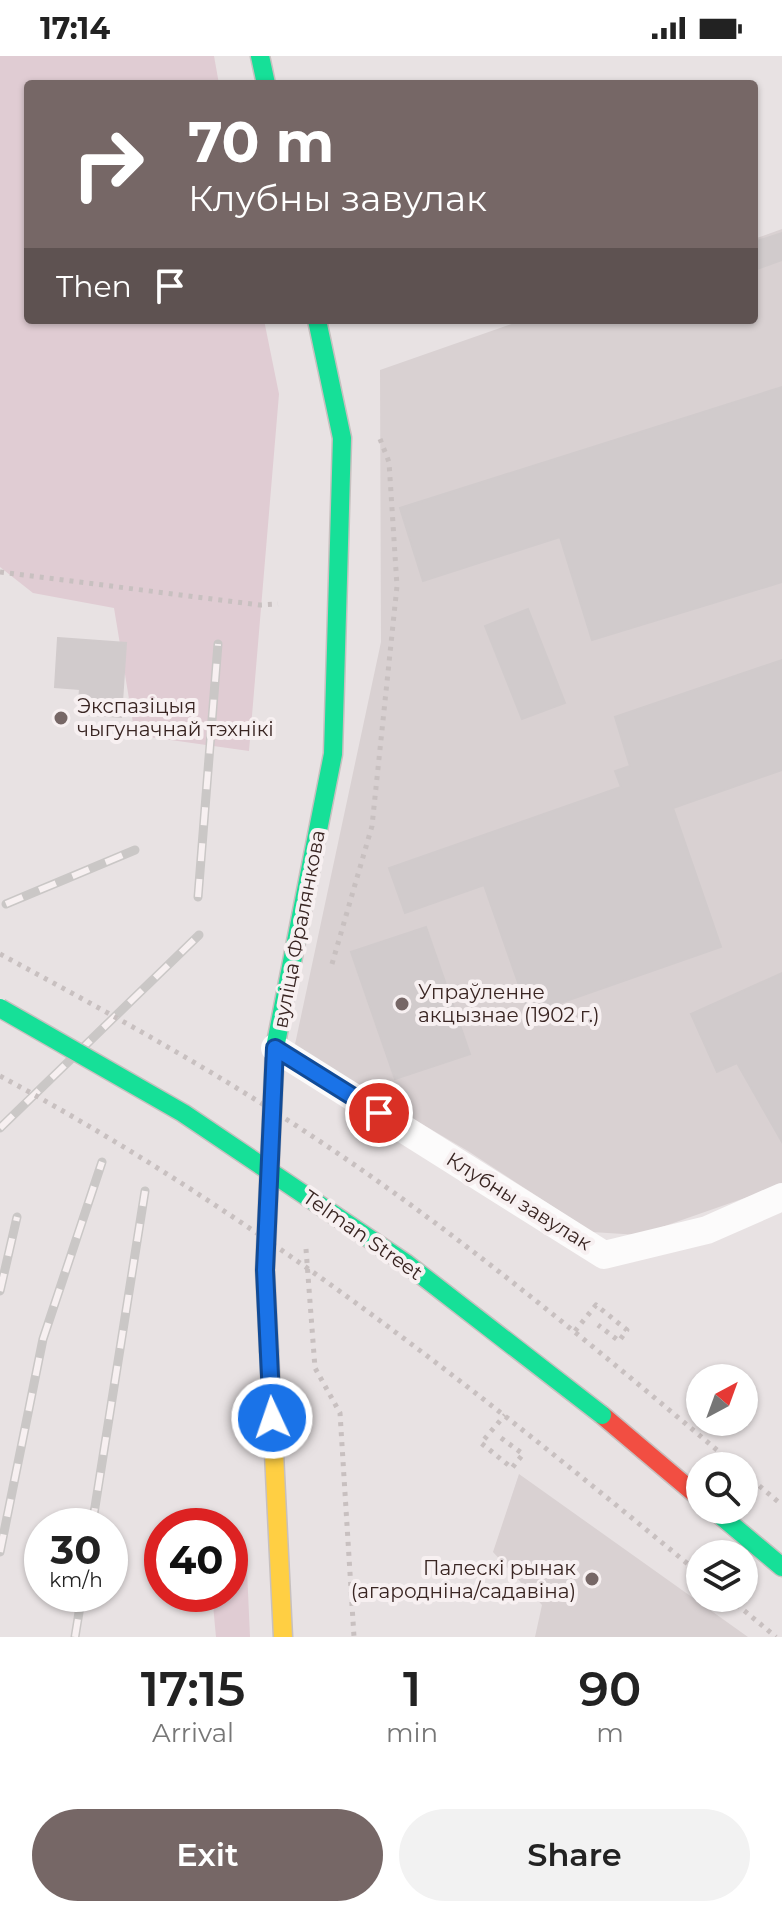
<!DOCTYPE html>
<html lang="en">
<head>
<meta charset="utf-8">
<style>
	:root { --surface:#fff; --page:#f2f2f2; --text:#222; --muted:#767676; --accent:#766766 }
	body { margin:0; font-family:Montserrat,sans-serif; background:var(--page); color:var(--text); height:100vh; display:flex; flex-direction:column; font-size:30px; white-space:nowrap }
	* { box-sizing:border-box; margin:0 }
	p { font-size:26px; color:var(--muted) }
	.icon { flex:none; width:44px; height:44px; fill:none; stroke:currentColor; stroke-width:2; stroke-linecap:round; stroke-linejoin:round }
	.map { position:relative; height:1581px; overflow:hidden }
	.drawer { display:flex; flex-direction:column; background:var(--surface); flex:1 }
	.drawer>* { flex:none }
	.top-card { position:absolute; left:24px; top:24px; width:734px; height:244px; border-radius:8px; box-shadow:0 2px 6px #0004; background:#766766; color:#fff; overflow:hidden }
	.needle { width:52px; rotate:41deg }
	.tools { position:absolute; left:686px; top:1308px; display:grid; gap:16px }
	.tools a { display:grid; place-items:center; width:72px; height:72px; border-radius:50%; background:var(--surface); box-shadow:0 2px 6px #0004; font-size:40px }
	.speed { position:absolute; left:24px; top:1452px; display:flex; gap:16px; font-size:40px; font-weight:700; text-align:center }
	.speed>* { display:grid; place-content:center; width:104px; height:104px; border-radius:50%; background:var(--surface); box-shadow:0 2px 6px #0004; line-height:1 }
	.speed small { font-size:20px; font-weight:400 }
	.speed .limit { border:12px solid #d22; background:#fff; color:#111 }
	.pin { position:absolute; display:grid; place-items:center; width:68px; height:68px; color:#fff; margin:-34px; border:4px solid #fff; border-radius:50%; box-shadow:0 2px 8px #0007 }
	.me { position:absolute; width:88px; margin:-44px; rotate:357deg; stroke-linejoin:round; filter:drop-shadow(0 0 6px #0008) }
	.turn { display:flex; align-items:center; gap:28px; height:168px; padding:0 32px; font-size:36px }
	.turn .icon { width:104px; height:104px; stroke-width:2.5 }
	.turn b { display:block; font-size:56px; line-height:68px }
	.then { display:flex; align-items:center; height:76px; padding:0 32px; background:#0003; gap:16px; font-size:30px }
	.eta { display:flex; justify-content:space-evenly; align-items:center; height:136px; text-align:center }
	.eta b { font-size:48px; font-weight:600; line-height:56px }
	.action { display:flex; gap:16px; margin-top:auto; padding:16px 32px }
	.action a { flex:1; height:92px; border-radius:48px; background:var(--accent); color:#fff; font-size:32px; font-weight:600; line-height:92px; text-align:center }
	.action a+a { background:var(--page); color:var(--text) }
	.status { display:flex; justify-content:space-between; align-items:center; height:56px; padding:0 40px; background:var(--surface); direction:ltr }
	.status svg { height:22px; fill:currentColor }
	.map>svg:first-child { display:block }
	.built { fill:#d9d1d2 }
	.green { fill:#e0ccd3 }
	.building { fill:#d1cbcc; stroke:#d1cbcc; stroke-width:2 }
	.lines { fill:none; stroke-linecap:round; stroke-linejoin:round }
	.fast-casing { stroke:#c7c0bf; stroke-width:21 }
	.slow-casing { stroke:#c7c0bf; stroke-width:21 }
	.jam-casing { stroke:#c7c0bf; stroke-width:21 }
	.path { stroke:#c8c0c0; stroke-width:5; stroke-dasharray:4 6; stroke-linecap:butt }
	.street { stroke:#fcfbfb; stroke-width:28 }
	.fast { stroke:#16e098; stroke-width:18 }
	.slow { stroke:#ffcf43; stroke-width:18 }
	.jam { stroke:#f24e42; stroke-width:18 }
	.rail-casing { stroke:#cac7c6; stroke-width:9 }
	.rail { stroke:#f7f0f1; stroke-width:6; stroke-dasharray:18; stroke-linecap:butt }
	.fast-bridge-casing { stroke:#c7c0bf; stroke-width:21; stroke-linecap:butt }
	.path-bridge { stroke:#c8c0c0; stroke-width:5; stroke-dasharray:4 6; stroke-linecap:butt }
	.fast-bridge { stroke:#16e098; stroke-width:18 }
	.route-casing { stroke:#114b97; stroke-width:20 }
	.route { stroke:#1a73e8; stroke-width:14 }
	.poi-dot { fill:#766766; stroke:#f7f0f1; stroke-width:3 }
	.labels { text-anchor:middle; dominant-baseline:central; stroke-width:8; stroke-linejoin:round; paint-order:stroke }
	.poi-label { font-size:20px; fill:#392522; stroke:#f7f0f1; text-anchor:start }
	.street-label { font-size:20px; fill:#392522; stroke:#f7f0f1 }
</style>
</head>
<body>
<div class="status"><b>17:14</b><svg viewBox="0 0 49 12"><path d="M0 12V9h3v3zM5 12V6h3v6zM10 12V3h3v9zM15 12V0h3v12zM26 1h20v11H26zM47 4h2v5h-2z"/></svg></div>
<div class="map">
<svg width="782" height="1581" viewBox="0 0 782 1581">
	<rect width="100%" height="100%" fill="#e8e2e3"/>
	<!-- built -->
	<g class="built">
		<polygon points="782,173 782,1129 639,1179 592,1176 468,1095 294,993 381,586 380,314 523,264 754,264 754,183"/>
		<polygon points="519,1418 748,1581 535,1581 542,1549 493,1496"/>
	</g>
	<!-- green -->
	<g class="green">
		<polygon points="0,0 214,0 219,28 28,28 28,264 264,264 279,338 249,695 135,679 114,552 33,537 0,511"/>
		<polygon points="230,1502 247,1514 250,1581 216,1581 212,1538 230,1538"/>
	</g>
	<!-- building -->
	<g class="building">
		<polygon points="782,177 782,204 754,214 754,186"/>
		<polygon points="782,331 782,526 592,584 560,481 423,525 400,452"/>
		<polygon points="528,553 565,647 522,663 485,570"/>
		<polygon points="58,582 126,587 121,661 78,658 80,633 55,631"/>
		<polygon points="782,604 782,714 673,752 721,891 529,958 484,829 405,857 389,812 621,731 615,715 630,710 615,661"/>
		<polygon points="426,871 470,998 395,1023 351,896"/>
		<polygon points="782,917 782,1086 737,1007 717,1016 691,958"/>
	</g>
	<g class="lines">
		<!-- fast casing -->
		<g class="fast-casing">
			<g id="fast">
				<polyline points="260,0 266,28"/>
				<polyline points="269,1295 265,1214 275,992 333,698 342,382 317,264"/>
				<polyline points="714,1454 782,1511"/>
			</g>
		</g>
		<!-- slow casing -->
		<g class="slow-casing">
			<polyline id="slow" points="269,1295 283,1581"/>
		</g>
		<!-- jam casing -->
		<g class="jam-casing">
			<polyline id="jam" points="602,1359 700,1442"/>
		</g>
		<!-- path -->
		<g class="path">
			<polyline points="0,516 260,549 278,548"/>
			<polyline points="332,908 372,770 397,530 389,406 380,383"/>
			<polyline points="306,1193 315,1312 340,1357 354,1581"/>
			<polyline points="575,1275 596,1249 627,1274 619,1285 598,1269"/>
			<polyline points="501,1382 523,1398 512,1412 481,1387 505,1359"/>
			<polyline points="744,1417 782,1449"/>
			<polyline points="729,1542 776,1581"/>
		</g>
		<!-- street -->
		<polyline class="street" points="275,992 604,1199 707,1174 782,1141"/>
		<!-- fast -->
		<use href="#fast" class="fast"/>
		<!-- slow -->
		<use href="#slow" class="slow"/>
		<!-- jam -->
		<use href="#jam" class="jam"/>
		<!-- rail casing -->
		<g class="rail-casing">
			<g id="rail">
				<polyline points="198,841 218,588"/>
				<polyline points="6,848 135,794"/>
				<polyline points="0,1072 199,879"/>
				<polyline points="0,1235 17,1161"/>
				<polyline points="92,1470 145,1135"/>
				<polyline points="0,1496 43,1283 102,1106"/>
				<polyline points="75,1581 82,1538"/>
			</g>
		</g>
		<!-- rail -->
		<use href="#rail" class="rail"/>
		<!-- fast-bridge casing -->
		<g class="fast-bridge-casing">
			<polyline id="fast-bridge" points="0,952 183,1057 407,1208 602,1359"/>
		</g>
		<!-- path-bridge -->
		<g class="path-bridge">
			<path d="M0,898C98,951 195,1004 289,1065C447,1167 592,1289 736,1410"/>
			<path d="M0,1020C253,1156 480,1336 700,1518"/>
		</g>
		<!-- fast-bridge -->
		<use href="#fast-bridge" class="fast-bridge"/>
	</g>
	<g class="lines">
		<!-- route casing -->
		<g class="route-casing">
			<polyline id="route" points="272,1362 265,1214 275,992 379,1057"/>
		</g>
		<!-- route -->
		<use href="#route" class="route"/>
	</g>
	<!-- markers -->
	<g class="poi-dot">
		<circle cx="61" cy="662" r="8"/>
		<circle cx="402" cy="948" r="8"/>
		<circle cx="592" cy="1523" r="8"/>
	</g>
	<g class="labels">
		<!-- poi labels -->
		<g class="poi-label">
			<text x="77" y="650">Экспазіцыя<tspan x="77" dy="23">чыгуначнай тэхнікі</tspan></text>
			<text x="418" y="936">Упраўленне<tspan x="418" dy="23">акцызнае (1902 г.)</tspan></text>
			<text x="576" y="1512" text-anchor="end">Палескі рынак<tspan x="576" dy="23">(агародніна/садавіна)</tspan></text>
		</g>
		<!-- street labels -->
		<g class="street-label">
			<text transform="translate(299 873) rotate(-79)">вуліца Фралянкова</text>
			<text transform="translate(519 1145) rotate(32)">Клубны завулак</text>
			<text transform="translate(363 1179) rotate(35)">Telman Street</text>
		</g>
	</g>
</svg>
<div class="tools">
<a><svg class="needle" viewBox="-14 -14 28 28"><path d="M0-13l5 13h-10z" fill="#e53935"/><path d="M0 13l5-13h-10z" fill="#767676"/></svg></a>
<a><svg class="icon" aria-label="search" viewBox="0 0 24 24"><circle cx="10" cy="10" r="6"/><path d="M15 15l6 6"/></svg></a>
<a><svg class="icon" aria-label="layers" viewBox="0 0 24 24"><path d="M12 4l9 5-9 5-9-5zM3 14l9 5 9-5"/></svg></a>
</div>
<div class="speed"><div>30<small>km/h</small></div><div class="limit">40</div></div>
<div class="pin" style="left:379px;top:1057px;background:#d93025"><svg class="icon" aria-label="arrive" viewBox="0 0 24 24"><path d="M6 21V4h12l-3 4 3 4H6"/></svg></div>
<svg class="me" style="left:272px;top:1362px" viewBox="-20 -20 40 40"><circle r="17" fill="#1a73e8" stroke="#fff" stroke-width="3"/><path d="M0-11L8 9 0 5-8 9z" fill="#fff"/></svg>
<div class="top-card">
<div class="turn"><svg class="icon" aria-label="right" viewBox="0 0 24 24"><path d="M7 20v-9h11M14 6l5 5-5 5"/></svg><div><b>70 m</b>Клубны завулак</div></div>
<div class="then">Then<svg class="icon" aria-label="arrive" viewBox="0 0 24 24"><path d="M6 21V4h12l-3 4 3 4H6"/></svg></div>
</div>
</div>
<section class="drawer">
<div class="eta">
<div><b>17:15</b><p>Arrival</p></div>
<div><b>1</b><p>min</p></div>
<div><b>90</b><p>m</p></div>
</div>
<div class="action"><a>Exit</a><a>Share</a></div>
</section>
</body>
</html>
